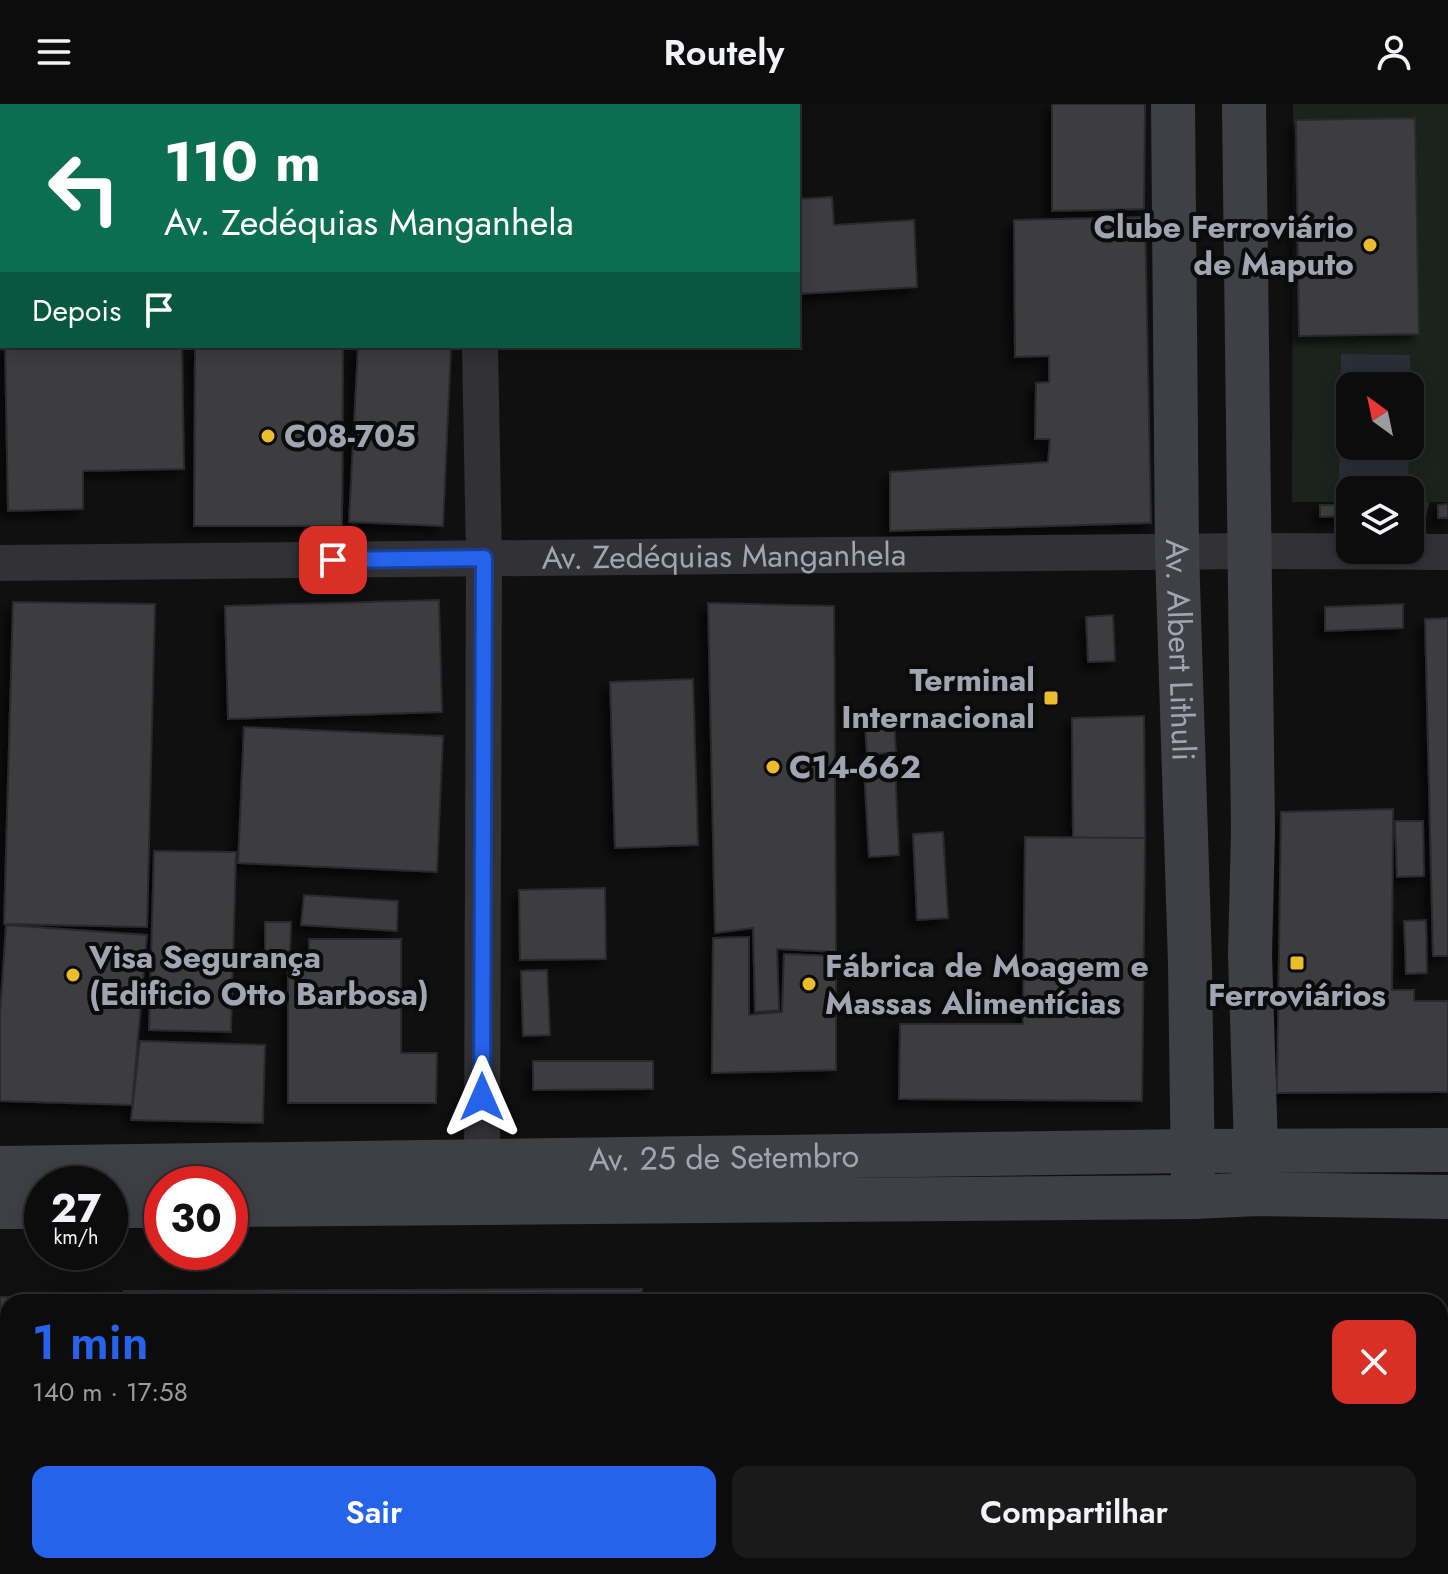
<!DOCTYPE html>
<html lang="pt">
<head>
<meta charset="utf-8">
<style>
	:root { --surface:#0c0c0d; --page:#1a1a1b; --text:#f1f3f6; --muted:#9a9b9d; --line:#2c2c2e; --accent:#2563eb }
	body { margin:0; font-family:Jost,sans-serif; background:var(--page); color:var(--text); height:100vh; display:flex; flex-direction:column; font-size:30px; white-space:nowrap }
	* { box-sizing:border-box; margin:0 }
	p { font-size:26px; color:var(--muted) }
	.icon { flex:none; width:44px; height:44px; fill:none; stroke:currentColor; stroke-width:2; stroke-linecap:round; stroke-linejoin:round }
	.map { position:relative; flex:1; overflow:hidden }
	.drawer { position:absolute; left:0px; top:1190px; width:1448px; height:280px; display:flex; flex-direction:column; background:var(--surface); border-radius:24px 24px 0 0; box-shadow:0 4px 20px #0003,0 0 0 2px var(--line) }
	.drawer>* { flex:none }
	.top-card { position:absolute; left:0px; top:0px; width:800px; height:244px; box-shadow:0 4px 20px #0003,0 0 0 2px var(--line); background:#0b6e4f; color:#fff; overflow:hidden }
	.needle { width:52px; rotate:327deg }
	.buttons { position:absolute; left:1336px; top:268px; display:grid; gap:16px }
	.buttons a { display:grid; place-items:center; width:88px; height:88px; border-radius:16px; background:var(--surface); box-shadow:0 4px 20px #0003,0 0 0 2px var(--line); font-size:40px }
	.speed { position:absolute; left:24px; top:1062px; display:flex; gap:16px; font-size:40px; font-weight:700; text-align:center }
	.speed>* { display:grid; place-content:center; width:104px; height:104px; border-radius:50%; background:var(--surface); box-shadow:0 4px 20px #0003,0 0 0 2px var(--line); line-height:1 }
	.speed small { font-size:20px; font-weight:400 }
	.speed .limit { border:12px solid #d22; background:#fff; color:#111 }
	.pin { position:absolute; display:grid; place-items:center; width:68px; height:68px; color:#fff; margin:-34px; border-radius:16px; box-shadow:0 4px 12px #0006 }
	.me { position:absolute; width:88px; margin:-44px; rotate:0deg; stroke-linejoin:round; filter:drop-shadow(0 0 6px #0008) }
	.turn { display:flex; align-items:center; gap:28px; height:168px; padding:0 32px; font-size:36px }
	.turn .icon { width:104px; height:104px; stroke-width:2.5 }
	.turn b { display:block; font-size:56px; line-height:68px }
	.then { display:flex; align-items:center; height:76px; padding:0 32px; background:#0003; gap:16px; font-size:30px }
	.round { display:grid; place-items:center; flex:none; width:84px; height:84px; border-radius:16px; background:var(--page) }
	.head { display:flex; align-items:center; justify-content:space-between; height:136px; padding:0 32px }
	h1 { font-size:48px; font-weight:600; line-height:60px; color:var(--accent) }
	.action { display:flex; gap:16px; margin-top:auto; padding:16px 32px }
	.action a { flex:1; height:92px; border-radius:16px; background:var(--accent); color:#fff; font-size:32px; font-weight:600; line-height:92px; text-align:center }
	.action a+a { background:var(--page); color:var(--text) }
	header { display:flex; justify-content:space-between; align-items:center; height:104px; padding:0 32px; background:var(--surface); font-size:36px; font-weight:600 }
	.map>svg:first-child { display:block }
	.green { fill:#1c231d; fill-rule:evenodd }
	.water { fill:#292f36 }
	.building { fill:#3c3d41; stroke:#2a2a2d; stroke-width:2; filter:url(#shadow) }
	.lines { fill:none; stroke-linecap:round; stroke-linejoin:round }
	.street { stroke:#313136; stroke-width:36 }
	.secondary { stroke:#3f4046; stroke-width:44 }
	.rail-casing { stroke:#48494f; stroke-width:9 }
	.rail { stroke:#0b0b0c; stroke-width:6; stroke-dasharray:18; stroke-linecap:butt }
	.route-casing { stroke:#184099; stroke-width:20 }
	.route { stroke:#2563eb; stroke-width:14 }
	.poi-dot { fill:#ecbc2d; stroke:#0b0b0c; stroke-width:3 }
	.labels { text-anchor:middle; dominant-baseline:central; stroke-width:8; stroke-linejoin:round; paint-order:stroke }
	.poi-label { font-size:32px; font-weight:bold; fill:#a1a5b2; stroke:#0b0b0c; text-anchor:start }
	.street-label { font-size:32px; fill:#a1a5b2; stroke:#0b0b0c }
</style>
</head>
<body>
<header><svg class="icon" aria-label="menu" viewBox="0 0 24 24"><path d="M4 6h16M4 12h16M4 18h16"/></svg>Routely<svg class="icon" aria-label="person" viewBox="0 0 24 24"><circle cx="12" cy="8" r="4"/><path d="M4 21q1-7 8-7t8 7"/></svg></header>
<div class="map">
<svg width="1448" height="1470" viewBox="0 0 1448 1470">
	<defs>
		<filter id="shadow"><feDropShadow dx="-7" dy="7" stdDeviation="4" flood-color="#0009"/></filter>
	</defs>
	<rect width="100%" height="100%" fill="#101011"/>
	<!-- green -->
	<path class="green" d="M1293,0H1448V398H1410V386H1350V398H1292ZM1350,282H1410V342H1350Z"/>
	<!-- water -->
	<polygon class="water" points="1341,250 1410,251 1410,282 1350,282 1350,342 1409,342 1408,378 1339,377"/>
	<!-- building -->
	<g class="building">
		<polygon points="0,0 51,0 51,2 2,2 2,79 0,79"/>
		<rect x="63" y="0" width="225" height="2"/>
		<rect x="295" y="0" width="153" height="2"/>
		<rect x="697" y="0" width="92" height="2"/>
		<polygon points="1052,0 1145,0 1144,105 1052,107"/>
		<polygon points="1415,14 1419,230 1299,232 1296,16"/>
		<polygon points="832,93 834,121 914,116 917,183 798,190 798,95"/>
		<rect x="0" y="104" width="2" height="118"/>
		<polygon points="1145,113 1151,419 890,427 890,368 1048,358 1050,335 1035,335 1036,279 1049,278 1049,252 1015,253 1014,116"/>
		<polygon points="5,242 182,242 184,365 83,367 83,405 8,407"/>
		<polygon points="195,242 343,242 342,422 194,422"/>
		<polygon points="358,242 451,242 443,422 349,418"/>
		<polygon points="1428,399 1424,417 1410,418 1410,400"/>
		<polygon points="1448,400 1448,414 1438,414 1438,401"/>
		<polygon points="1320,401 1350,401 1350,412 1320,413"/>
		<polygon points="439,496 442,608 228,615 225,502"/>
		<polygon points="13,498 155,500 147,823 4,820"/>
		<polygon points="708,499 834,502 836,848 777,845 779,906 755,908 753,824 715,829"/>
		<polygon points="1403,500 1403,524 1325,527 1325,503"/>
		<polygon points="1113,511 1115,557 1088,558 1086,513"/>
		<polygon points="1448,514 1448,852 1433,852 1425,515"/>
		<polygon points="693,575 698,741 615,744 610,578"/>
		<polygon points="1144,612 1145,734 1073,735 1072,614"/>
		<polygon points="894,619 896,648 867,651 865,621"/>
		<polygon points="244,623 443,632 437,768 238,759"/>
		<polygon points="895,663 899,751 869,753 864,664"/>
		<polygon points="1393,705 1392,886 1414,886 1414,897 1448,897 1448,988 1277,989 1281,708"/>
		<polygon points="1395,717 1423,717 1424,772 1397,773"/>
		<polygon points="943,728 948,814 917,816 913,730"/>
		<polygon points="1025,733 1145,734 1142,997 899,995 900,920 1023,920"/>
		<polygon points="154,747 236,748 231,928 149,926"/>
		<polygon points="605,784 606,855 520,856 519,786"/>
		<polygon points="304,791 398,797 397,827 301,821"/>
		<polygon points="1426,816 1427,869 1406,870 1404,817"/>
		<polygon points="265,818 291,818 290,848 265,848"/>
		<polygon points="6,821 147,831 132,1001 0,997 0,911"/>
		<polygon points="749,833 749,911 782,908 784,850 836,852 836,966 712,969 713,834"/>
		<polygon points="309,835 401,835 401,949 437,949 436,999 288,999 288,862 309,862"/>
		<polygon points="547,866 550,931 523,932 521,867"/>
		<polygon points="140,937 265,941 263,1019 131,1016"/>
		<polygon points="533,957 653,957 653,985 533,986"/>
		<polygon points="642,1185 642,1198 124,1198 124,1187"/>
		<polygon points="115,1192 115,1198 8,1198 8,1252 0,1252 0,1193"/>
		<polygon points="5,1262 8,1262 8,1294 2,1294"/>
	</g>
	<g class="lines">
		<!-- street -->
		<g class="street">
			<polyline points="475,0 475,2"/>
			<polyline points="480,242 484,454 482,1056"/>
			<path id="s1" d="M0,459L1251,447L1448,448"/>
		</g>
		<!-- secondary -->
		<g class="secondary">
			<path id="s2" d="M1173,0L1177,448L1190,859L1193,1077"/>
			<polyline points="1244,0 1253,726 1250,851 1257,1076"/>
			<path id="s3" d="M0,1064L1192,1047L1448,1046"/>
			<polyline points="230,1101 1194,1093 1257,1090 1448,1093"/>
			<polyline points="110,1102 162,1102"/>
			<polyline points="0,1103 42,1103"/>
		</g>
		<!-- rail casing -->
		<g class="rail-casing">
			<polyline id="rail" points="0,1401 8,1401"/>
		</g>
		<!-- rail -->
		<use href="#rail" class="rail"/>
	</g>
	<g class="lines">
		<!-- route casing -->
		<g class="route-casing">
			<polyline id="route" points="333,456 484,454 482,993"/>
		</g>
		<!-- route -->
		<use href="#route" class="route"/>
	</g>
	<!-- markers -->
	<g class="poi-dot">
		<circle cx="1370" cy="141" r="8"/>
		<circle cx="268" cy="332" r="8"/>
		<rect x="1043" y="586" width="16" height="16" rx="4"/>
		<circle cx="773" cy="663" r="8"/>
		<rect x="1289" y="851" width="16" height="16" rx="4"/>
		<circle cx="73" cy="871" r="8"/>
		<circle cx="809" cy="880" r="8"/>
	</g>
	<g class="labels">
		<!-- poi labels -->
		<g class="poi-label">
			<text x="1354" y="123" text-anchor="end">Clube Ferroviário<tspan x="1354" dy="37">de Maputo</tspan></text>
			<text x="284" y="332">C08-705</text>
			<text x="1035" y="576" text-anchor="end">Terminal<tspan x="1035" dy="37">Internacional</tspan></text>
			<text x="789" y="663">C14-662</text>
			<text x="89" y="853">Visa Segurança<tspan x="89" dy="37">(Edificio Otto Barbosa)</tspan></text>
			<text x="825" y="862">Fábrica de Moagem e<tspan x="825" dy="37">Massas Alimentícias</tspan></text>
			<text x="1297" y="891" text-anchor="middle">Ferroviários</text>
		</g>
		<!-- street labels -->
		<g class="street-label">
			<text stroke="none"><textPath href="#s1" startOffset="724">Av. Zedéquias Manganhela</textPath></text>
			<text stroke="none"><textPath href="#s2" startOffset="546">Av. Albert Lithuli</textPath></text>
			<text stroke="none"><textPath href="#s3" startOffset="724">Av. 25 de Setembro</textPath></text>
		</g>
	</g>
</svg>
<div class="buttons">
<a><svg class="needle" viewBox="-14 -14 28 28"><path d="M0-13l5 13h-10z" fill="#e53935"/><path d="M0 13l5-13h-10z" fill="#9a9b9d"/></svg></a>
<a><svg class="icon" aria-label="layers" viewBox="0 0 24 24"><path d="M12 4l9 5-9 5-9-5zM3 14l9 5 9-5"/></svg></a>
</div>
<div class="speed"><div>27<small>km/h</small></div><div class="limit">30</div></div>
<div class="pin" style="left:333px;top:456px;background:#d93025"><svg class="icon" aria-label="arrive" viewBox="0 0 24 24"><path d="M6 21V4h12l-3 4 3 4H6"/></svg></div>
<svg class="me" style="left:482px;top:993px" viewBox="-20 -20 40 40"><path d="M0-17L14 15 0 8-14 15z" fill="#2563eb" stroke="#fff" stroke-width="4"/></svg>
<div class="top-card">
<div class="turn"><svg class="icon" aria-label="left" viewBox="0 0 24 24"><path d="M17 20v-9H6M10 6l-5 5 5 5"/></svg><div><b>110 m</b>Av. Zedéquias Manganhela</div></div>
<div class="then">Depois<svg class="icon" aria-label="arrive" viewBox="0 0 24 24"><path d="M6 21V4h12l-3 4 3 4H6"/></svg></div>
</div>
<section class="drawer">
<div class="head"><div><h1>1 min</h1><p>140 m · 17:58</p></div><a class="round" style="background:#d93025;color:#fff"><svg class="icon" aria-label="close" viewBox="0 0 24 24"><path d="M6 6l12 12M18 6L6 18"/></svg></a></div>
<div class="action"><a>Sair</a><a>Compartilhar</a></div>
</section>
</div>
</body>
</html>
